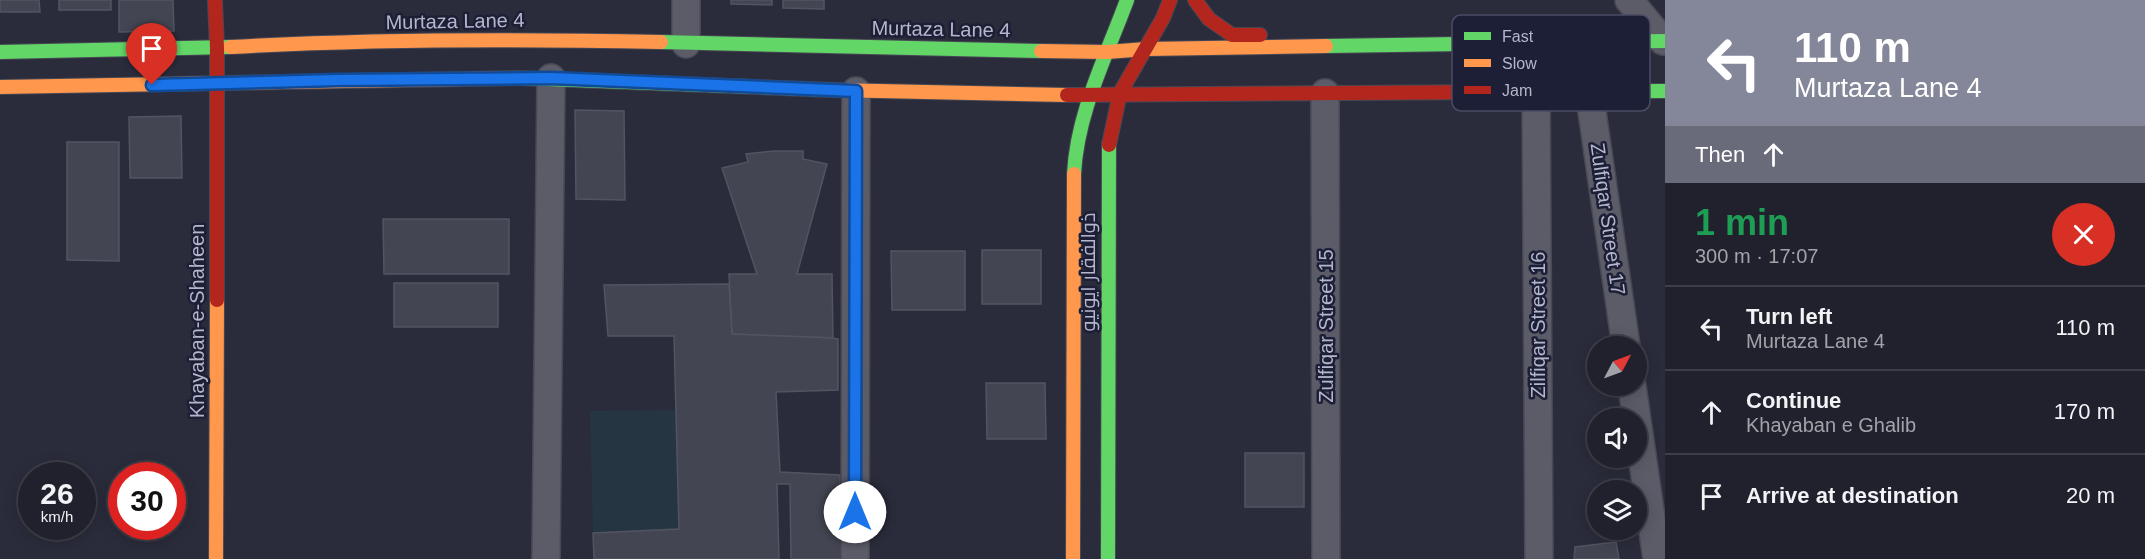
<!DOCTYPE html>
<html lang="en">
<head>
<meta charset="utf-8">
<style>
	:root { --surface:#20212c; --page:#282934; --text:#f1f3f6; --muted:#a2a3a9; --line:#3d3e48 }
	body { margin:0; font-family:Helvetica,Cairo,sans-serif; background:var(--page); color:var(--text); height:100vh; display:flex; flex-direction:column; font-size:22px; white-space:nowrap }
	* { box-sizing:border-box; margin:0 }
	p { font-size:20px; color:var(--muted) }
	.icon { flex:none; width:33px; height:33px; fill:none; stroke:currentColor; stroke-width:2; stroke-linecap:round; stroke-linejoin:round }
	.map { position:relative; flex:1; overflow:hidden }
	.sheet { display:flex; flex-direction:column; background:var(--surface); width:480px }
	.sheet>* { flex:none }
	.guide { background:#848699; color:#fff; overflow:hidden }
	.needle { width:39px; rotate:49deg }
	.buttons { position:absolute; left:1587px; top:336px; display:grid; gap:12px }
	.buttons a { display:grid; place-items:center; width:60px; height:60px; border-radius:50%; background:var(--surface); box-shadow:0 3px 15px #0003,0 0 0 2px var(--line); font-size:30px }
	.speed { position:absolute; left:18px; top:462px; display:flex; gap:12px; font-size:30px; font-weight:700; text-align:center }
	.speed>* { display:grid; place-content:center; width:78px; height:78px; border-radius:50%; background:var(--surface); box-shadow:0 3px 15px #0003,0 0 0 2px var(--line); line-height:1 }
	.speed small { font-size:15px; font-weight:400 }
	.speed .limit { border:9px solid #d22; background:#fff; color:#111 }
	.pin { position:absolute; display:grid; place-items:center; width:51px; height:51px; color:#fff; margin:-62px -26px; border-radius:50% 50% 50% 0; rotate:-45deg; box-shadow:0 0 6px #0007 }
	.pin .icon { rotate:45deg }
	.me { position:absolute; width:66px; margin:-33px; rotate:0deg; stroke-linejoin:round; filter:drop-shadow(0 0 4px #0008) }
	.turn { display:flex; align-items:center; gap:21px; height:126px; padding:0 30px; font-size:27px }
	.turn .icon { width:78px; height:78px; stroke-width:2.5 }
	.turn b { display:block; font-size:42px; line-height:51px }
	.then { display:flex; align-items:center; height:57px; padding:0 30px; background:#0003; gap:12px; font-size:22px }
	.round { display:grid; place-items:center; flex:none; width:63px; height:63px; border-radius:32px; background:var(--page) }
	.headline { display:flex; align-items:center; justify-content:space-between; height:102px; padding:0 30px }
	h1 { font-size:36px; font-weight:700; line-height:45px; color:#1e9e55 }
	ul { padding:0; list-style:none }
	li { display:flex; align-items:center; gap:18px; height:84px; padding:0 30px; border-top:2px solid var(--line) }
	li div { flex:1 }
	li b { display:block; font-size:22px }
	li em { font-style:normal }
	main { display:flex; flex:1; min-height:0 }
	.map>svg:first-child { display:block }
	.green { fill:#263542 }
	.building { fill:#434552; stroke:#525462; stroke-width:1.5 }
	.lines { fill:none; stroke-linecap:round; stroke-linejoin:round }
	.street-casing { stroke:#474854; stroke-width:30 }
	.fast-casing { stroke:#474854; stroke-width:16 }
	.slow-casing { stroke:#474854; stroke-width:16 }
	.jam-casing { stroke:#474854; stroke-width:16 }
	.street { stroke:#5b5c68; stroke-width:27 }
	.fast { stroke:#63d668; stroke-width:14 }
	.slow { stroke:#ff974d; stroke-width:14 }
	.jam { stroke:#b3261e; stroke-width:14 }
	.route-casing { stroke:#114b97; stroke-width:15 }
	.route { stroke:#1a73e8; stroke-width:10 }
	.labels { text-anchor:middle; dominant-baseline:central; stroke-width:5; stroke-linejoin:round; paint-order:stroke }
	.street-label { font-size:20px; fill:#b4b6cc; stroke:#1d1f36 }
	.key { fill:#1d1f36; stroke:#4a4c63; stroke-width:1.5 }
	.key-label { font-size:16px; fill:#b4b6cc }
</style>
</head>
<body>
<main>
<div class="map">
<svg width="1665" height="559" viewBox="0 0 1665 559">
	<rect width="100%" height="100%" fill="#2a2c3b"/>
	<!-- green -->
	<polygon class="green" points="676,410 679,529 593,533 590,411"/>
	<!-- building -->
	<g class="building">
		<polygon points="0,0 39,0 40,12 0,12"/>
		<rect x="59" y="0" width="52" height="10"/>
		<polygon points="119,0 173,0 174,31 119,32"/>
		<polygon points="731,0 772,0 772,5 731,4"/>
		<polygon points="783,0 824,0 824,9 783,8"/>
		<polygon points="575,110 624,111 625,200 576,199"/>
		<polygon points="181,116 182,178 130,178 129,117"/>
		<polygon points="67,142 119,142 119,261 67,260"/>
		<polygon points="774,151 803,151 803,159 827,164 797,274 832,274 833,338 732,334 729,274 757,274 722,168 748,162 746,154"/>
		<polygon points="383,219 509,219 509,274 384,274"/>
		<rect x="982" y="250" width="59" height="54"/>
		<polygon points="891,251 965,251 965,310 892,310"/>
		<rect x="394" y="283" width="104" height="44"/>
		<polygon points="729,284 732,334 833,338 838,339 838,390 776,392 780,472 840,475 842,559 791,559 790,484 777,484 779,559 594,559 593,533 679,529 674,336 608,336 604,285"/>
		<polygon points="986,383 1045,383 1046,439 987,439"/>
		<rect x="1245" y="453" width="59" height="54"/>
		<polygon points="1616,542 1619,559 1574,559 1575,547"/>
	</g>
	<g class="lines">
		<!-- street casing -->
		<g class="street-casing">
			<g id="street">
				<polyline points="686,0 686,44"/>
				<polyline points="1629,0 1663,41"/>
				<polyline points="1536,91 1539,559"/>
				<polyline points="1589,91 1626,346"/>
				<polyline points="1325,93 1326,559"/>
				<polyline points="1632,386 1657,559"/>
				<polyline points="546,559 551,78"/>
				<polyline points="855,559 856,91"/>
			</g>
		</g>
		<!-- fast casing -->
		<g class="fast-casing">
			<g id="fast">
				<polyline points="661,42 1041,51"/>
				<polyline points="1326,46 1665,41"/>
				<polyline points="0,52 230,47"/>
				<polyline points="520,78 833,90"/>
				<polyline points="1493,92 1665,91"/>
				<path d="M1074,174C1077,113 1106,57 1127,0"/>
				<polyline points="1108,559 1109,145"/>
			</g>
		</g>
		<!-- slow casing -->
		<g class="slow-casing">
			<g id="slow">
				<path d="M230,47C374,39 517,39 661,42"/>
				<polyline points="1041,51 1107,52 1146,49 1326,46"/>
				<polyline points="0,87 520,78"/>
				<polyline points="833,90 1067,95"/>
				<polyline points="216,559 217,300"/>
				<polyline points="1073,559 1074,174"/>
			</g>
		</g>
		<!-- jam casing -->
		<g class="jam-casing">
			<g id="jam">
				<polyline points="215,0 217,48 217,300"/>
				<polyline points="1195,0 1209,19 1232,35 1260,35"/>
				<polyline points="1067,95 1493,92"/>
				<polyline points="1109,145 1120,93 1163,18 1170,0"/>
			</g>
		</g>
		<!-- street -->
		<use href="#street" class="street"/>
		<!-- fast -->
		<use href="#fast" class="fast"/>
		<!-- slow -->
		<use href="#slow" class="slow"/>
		<!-- jam -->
		<use href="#jam" class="jam"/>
	</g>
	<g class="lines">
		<!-- route casing -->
		<g class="route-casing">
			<polyline id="route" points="152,85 337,80 551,78 856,91 855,512"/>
		</g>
		<!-- route -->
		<use href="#route" class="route"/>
	</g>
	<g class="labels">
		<!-- street labels -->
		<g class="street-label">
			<text transform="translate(455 21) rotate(-1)">Murtaza Lane 4</text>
			<text transform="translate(941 29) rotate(1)">Murtaza Lane 4</text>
			<text transform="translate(1608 219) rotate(82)">Zulfiqar Street 17</text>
			<text transform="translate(1088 272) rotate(-90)">ذوالفقار ایونیو</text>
			<text transform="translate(197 321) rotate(-90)">Khayaban-e-Shaheen</text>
			<text transform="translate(1538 325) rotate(-90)">Zilfiqar Street 16</text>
			<text transform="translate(1326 326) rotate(-90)">Zulfiqar Street 15</text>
		</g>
	</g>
	<!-- legend -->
	<rect x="1452" y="15" width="198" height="96" rx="9" class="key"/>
	<rect x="1464" y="32" width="27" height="8" fill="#63d668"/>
	<rect x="1464" y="59" width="27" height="8" fill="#ff974d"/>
	<rect x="1464" y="86" width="27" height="8" fill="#b3261e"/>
	<g class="key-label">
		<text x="1502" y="42">Fast</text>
		<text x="1502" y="69">Slow</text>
		<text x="1502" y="96">Jam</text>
	</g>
</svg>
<div class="buttons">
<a><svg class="needle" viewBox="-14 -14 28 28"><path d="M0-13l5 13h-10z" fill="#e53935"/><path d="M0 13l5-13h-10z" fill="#a2a3a9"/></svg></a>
<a><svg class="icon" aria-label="sound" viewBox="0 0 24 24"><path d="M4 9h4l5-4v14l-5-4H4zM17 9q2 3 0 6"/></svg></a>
<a><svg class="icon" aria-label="layers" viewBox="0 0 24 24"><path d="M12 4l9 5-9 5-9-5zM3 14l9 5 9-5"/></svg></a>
</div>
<div class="speed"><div>26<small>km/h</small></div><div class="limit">30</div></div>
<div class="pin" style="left:152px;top:85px;background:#d93025"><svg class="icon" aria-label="arrive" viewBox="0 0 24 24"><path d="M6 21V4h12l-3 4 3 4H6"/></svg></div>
<svg class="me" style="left:855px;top:512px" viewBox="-20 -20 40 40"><circle r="19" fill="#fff"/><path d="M0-13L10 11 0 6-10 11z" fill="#1a73e8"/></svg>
</div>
<section class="sheet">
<div class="guide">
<div class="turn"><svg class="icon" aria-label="left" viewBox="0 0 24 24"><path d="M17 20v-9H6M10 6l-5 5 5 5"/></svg><div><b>110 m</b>Murtaza Lane 4</div></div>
<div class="then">Then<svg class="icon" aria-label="ahead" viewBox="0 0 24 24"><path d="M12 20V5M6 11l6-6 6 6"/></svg></div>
</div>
<div class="headline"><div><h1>1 min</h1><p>300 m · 17:07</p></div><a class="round" style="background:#d93025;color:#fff"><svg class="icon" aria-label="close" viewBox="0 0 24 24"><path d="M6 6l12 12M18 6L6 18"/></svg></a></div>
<ul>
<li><svg class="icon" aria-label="left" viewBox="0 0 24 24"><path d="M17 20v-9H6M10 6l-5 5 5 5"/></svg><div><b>Turn left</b><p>Murtaza Lane 4</p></div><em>110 m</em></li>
<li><svg class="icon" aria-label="ahead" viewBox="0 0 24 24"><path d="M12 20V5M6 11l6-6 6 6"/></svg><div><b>Continue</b><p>Khayaban e Ghalib</p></div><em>170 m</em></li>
<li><svg class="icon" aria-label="arrive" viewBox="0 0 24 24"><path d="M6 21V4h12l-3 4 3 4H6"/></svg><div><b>Arrive at destination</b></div><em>20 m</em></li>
</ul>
</section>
</main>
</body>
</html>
